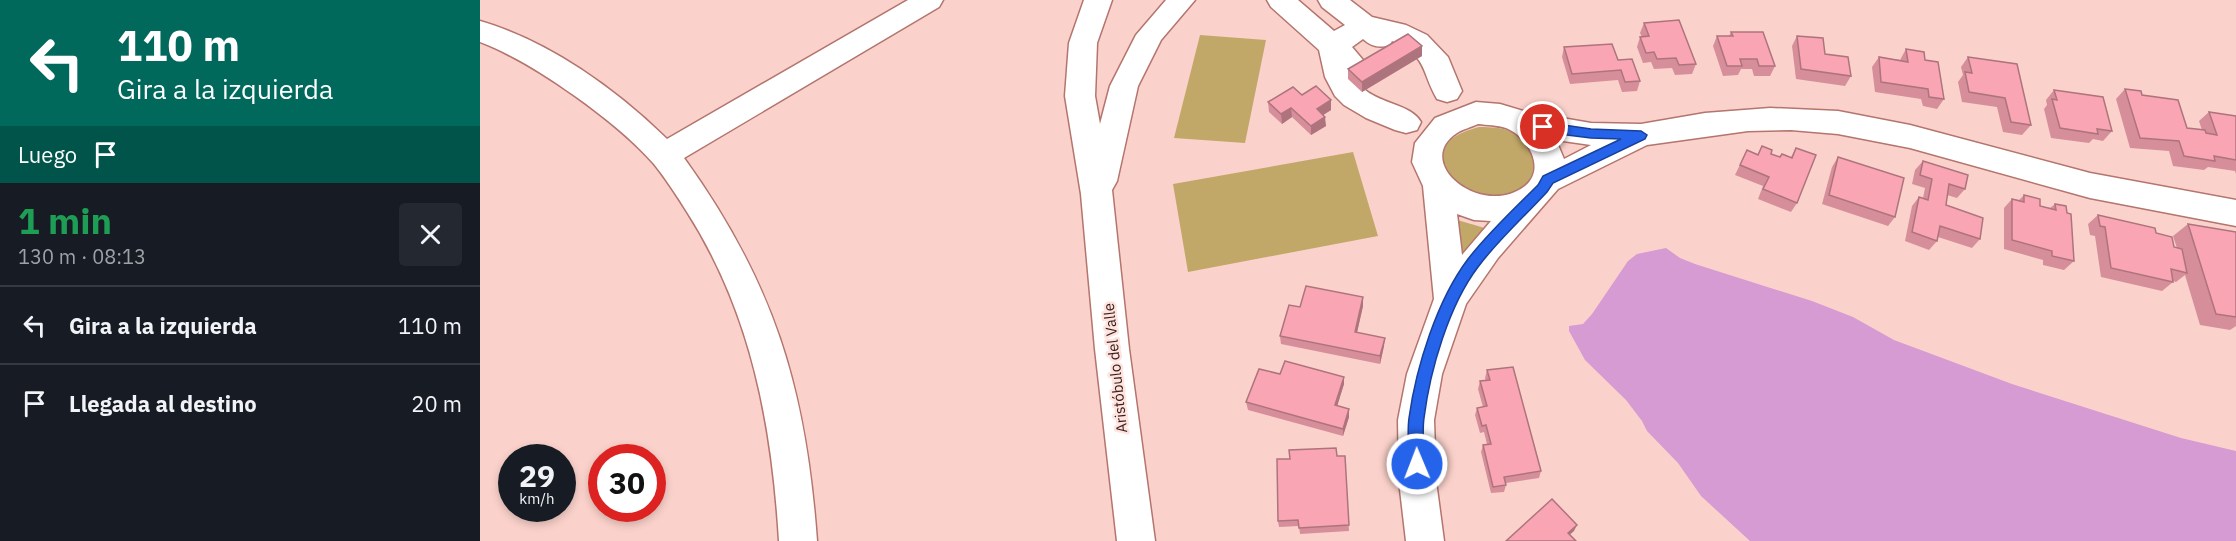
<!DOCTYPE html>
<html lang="es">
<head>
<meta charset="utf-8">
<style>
	:root { --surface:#171b24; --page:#242831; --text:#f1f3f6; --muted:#9ea1a6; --line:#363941 }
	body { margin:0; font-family:"IBM Plex Sans",sans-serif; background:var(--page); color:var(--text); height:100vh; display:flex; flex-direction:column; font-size:22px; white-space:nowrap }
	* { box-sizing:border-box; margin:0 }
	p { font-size:20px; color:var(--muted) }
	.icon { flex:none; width:33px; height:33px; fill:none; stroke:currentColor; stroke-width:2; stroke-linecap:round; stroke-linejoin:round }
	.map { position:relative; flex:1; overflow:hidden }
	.drawer { display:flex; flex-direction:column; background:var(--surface); width:480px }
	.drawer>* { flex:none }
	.guide { background:#00695c; color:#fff; overflow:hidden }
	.speed { position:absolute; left:18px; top:444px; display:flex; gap:12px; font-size:30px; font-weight:700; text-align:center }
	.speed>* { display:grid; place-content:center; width:78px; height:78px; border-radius:50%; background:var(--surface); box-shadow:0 3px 9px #0003; line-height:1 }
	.speed small { font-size:15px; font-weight:400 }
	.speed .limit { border:9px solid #d22; background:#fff; color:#111 }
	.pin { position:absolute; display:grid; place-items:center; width:51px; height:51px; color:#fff; margin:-26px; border:3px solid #fff; border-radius:50%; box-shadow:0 2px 6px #0007 }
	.me { position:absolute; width:66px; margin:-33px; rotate:359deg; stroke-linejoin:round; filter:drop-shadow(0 0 4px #0008) }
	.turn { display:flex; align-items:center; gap:21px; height:126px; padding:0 18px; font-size:27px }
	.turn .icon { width:78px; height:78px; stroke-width:2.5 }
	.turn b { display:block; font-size:42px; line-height:51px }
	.then { display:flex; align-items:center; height:57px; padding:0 18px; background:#0003; gap:12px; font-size:22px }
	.round { display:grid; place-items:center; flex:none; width:63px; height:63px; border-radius:6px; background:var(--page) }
	.head { display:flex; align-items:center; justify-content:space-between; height:102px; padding:0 18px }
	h1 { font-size:36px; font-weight:800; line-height:45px; color:#1e9e55 }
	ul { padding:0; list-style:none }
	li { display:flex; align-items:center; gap:18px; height:78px; padding:0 18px; border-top:2px solid var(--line) }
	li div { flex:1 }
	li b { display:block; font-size:22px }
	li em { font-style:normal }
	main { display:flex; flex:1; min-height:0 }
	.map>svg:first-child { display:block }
	.green { fill:#c2a868 }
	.water { fill:#d59bd2 }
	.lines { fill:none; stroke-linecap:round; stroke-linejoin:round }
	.minor-casing { stroke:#b3756d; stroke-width:3 }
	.tertiary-casing { stroke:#b3756d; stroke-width:3 }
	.minor { fill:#fff; fill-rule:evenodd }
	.tertiary { fill:#fff; fill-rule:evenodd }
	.wall { fill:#d68e9a }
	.shaded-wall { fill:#ae747d }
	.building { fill:#f9a5b3; stroke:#ae747d; stroke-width:1.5 }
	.route { fill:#2563eb; stroke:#184099; stroke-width:1.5 }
	.labels { text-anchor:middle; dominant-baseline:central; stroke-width:5; stroke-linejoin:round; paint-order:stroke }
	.street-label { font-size:15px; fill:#351c19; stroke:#ffe3de }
</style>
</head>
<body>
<main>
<section class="drawer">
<div class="guide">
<div class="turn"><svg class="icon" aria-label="left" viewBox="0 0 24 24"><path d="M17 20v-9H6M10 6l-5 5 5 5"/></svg><div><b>110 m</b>Gira a la izquierda</div></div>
<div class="then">Luego<svg class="icon" aria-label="arrive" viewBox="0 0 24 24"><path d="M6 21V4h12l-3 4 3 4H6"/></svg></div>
</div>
<div class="head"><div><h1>1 min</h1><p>130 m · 08:13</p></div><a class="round"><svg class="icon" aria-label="close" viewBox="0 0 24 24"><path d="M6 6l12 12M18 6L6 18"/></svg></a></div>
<ul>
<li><svg class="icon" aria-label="left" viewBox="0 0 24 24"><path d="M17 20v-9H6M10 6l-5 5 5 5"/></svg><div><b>Gira a la izquierda</b></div><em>110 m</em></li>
<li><svg class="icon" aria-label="arrive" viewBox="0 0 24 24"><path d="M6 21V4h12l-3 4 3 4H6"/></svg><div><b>Llegada al destino</b></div><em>20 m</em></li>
</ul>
</section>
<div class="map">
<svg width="1756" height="541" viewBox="0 0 1756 541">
	<rect width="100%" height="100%" fill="#fbd2cb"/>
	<!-- green -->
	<g class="green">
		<polygon points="720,35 786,40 765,143 694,138"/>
		<path d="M999,127C1035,127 1041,134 1059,164L1051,189L1005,203L967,182C965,175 961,165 961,158C961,139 984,131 999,127Z"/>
		<polygon points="873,152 898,236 708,272 693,184"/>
		<polygon points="974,219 1008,229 978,265"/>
	</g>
	<!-- water -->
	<polygon class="water" points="1186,248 1200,258 1215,264 1332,301 1373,317 1414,340 1532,384 1701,438 1756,451 1756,541 1270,541 1221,496 1198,463 1167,431 1162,421 1146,400 1105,360 1089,331 1089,326 1103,324 1112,314 1148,261 1157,254"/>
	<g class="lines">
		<!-- minor casing -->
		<g class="minor-casing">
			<g id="minor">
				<path d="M428,0H463L459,7L204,158C294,283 326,388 337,541H299C292,424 271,312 207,212C197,196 186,179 174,164C151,138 123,116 95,96C65,75 34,55 0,42V21C69,41 136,89 187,139Z"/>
				<path d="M787,0H818L854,31L865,25L842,7L838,0H870L892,17L926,25L947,35L968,57L982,91L977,99L967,102L957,99C940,69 949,58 912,41L910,45C899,48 892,47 883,39L872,47L883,60L879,67L871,70C883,106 928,99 941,122L937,130L926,133L915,130L886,118L864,105L855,96L845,77L839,50L791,7Z"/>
				<path d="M996,102L1020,104L1047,112L1111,123L1161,124L1225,113L1290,108L1358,111L1430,125L1610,173L1756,200V226L1610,198L1430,148L1358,134L1311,130L1268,131L1167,145L1078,189L1018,258L986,304L962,374L954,420L956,481L964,541H926L919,481L918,420L927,374L954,299L943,186L932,162L935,143L955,118ZM998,124C1007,125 1017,125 1026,128C1047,136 1067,168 1045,186C1003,219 931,163 977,133C983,129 992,127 998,124ZM1076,140L1111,145L1084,159ZM977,214L994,220L1011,221L982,255Z"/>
			</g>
		</g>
		<!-- tertiary casing -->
		<g class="tertiary-casing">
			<polygon id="tertiary" points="604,0 632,0 617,43 615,96 620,124 630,86 656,35 686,0 715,0 681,40 658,86 637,181 632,190 649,349 675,541 637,541 615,349 601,194 585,96 589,43"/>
		</g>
		<!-- minor -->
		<use href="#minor" class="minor"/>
		<!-- tertiary -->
		<use href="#tertiary" class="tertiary"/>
	</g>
	<!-- wall -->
	<g class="wall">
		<polygon points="1164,23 1216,64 1212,74 1195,75 1192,68 1174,69 1171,62 1163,63 1157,47 1160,37 1162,37 1160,33"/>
		<polygon points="1251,32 1295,66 1290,76 1274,76 1272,69 1261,69 1258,75 1243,76 1233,46 1237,36 1249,36"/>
		<polygon points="1317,36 1345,54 1371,76 1365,86 1316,79 1312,46"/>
		<polygon points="942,46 942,56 882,92 868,79 868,69"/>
		<polygon points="1084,47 1138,60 1160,81 1157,91 1142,92 1138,80 1090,84 1082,57"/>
		<polygon points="1426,49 1445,60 1464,99 1457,109 1443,106 1441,99 1395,92 1392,67 1399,57 1420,60"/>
		<polygon points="1488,57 1551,125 1542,135 1523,132 1517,107 1482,102 1478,82 1483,75 1481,67"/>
		<polygon points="1645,89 1662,95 1707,128 1722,130 1719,121 1729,112 1756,116 1756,174 1755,171 1728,167 1724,170 1693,166 1689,151 1650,148 1636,99"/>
		<polygon points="1574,90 1632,131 1623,141 1613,139 1609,143 1571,138 1564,109 1567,105 1566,100"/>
		<polygon points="822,95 851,110 843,115 846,126 831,135 812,117 802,124 789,112 788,102"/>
		<polygon points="1282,146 1291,154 1300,157 1311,157 1316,148 1317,203 1311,212 1278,199 1283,186 1255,175 1267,150 1278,154"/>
		<polygon points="1358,157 1415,217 1408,226 1342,204 1352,167"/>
		<polygon points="1443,161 1485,189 1477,198 1467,195 1466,205 1500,239 1492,248 1458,237 1457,241 1449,250 1425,241 1432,206 1439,197 1443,198 1445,188 1432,184 1435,170"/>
		<polygon points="1544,195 1560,206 1570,208 1575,204 1594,261 1584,270 1563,265 1563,260 1524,249 1524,208 1532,199 1539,200"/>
		<polygon points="1618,215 1676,233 1694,247 1697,248 1693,236 1708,224 1756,232 1756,326 1750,330 1720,325 1705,275 1696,282 1693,281 1693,282 1682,291 1621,277 1615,236 1610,235 1608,224"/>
		<polygon points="883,306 877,333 904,346 900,364 801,344 800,336 820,307"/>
		<polygon points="1007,370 1061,471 1059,478 1026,483 1026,485 1024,492 1011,493 1001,452 1003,445 1007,444 1004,432 1000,433 995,415 997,408 1003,407 998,389 1000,381 1006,381 1005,378"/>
		<polygon points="800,374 864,377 864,384 857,406 869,417 863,436 768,410 766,402"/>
		<polygon points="857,456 865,456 869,531 820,534 819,526 799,527 798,521"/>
	</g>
	<!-- shaded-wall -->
	<g class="shaded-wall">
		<polygon points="942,46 942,56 882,92 882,82"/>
		<polygon points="851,100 851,110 837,119 837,109"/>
		<polygon points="811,108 812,117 802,124 801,114"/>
		<polygon points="845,117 846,126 831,135 831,126"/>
		<polygon points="883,297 883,306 875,341 875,332"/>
		<polygon points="905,338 904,346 900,364 900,356"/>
		<polygon points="864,377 864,384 855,413 855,405"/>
		<polygon points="869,409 869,417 863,436 863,429"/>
		<polygon points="1097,525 1094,531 1085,539 1088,533"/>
	</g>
	<!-- building -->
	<g class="building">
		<polygon points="1199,20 1216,64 1199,65 1196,58 1177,59 1174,52 1166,53 1160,37 1169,36 1164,23"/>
		<polygon points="1251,32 1283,32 1295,66 1279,66 1277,59 1260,59 1262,66 1247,66 1237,36 1253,36"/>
		<polygon points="928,34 942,46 882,82 868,69"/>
		<polygon points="1317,36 1343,38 1345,54 1368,57 1371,76 1321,69"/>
		<polygon points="1132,44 1138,60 1152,59 1160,81 1145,82 1141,70 1092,74 1084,47"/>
		<polygon points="1426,49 1444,52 1445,60 1458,62 1464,99 1449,97 1448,89 1401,82 1399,57 1428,62"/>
		<polygon points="1488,57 1537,64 1551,125 1531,122 1525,98 1489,92 1485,72 1492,73"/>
		<polygon points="836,86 851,100 837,109 845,117 831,126 811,108 801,114 788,102 813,87 822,95"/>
		<polygon points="1645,89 1661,91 1662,95 1698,100 1707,128 1725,130 1726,133 1737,135 1729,112 1756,116 1756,160 1734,156 1735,161 1704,156 1699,141 1660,138"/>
		<polygon points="1574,90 1623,97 1632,131 1617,129 1618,134 1580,128 1572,99 1577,100"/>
		<polygon points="1282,146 1292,150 1291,154 1300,157 1302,154 1312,158 1316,148 1336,155 1317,203 1283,189 1289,177 1260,165 1267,150 1278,155"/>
		<polygon points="1358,157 1424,178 1415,217 1349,195"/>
		<polygon points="1443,161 1488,175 1485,189 1469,184 1466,205 1503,218 1500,239 1460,226 1457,241 1432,232 1439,197 1448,200 1452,179 1440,175"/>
		<polygon points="1544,195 1560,199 1560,206 1576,210 1575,204 1586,206 1587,213 1591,214 1594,261 1572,256 1572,251 1532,240 1532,199 1544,202"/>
		<polygon points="1618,215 1675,228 1676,233 1692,237 1694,247 1702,249 1707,273 1691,269 1693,282 1631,268 1625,227 1620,226"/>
		<polygon points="1708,224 1756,232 1756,317 1736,314"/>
		<polygon points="826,286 883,297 875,332 905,338 900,356 800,336 809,305 820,307"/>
		<polygon points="805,361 864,377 855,405 869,409 863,429 766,402 779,369 800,374"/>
		<polygon points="1033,367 1061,471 1024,477 1026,485 1013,487 1003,445 1011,444 1006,425 1002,426 997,408 1007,406 1000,381 1010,380 1007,370"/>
		<polygon points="856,448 857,456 865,456 869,525 819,528 818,520 798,521 797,459 810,459 809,450"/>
		<polygon points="1072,499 1097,525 1088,533 1096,541 1026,541"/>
	</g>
	<!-- route -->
	<path class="route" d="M1063,122L1111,129L1161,131L1167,135L1165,139L1073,183L1067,192C1044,217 1018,240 998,267C969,305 950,370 944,418C942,432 944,449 944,464L942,469L937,471L931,469L929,464C929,449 927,432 929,418C936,367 957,300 988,259C1009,232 1034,209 1058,185L1063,176L1141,139L1111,138L1063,132L1056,127Z"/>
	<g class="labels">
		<!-- street labels -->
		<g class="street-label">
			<text transform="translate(635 368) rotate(-96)">Aristóbulo del Valle</text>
		</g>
	</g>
</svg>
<div class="speed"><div>29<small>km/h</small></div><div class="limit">30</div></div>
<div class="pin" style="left:1063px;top:127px;background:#d93025"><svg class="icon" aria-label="arrive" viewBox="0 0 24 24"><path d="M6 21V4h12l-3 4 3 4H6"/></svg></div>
<svg class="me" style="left:937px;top:464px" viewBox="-20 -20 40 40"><circle r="17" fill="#2563eb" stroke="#fff" stroke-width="3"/><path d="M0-11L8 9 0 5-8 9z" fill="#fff"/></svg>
</div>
</main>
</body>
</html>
